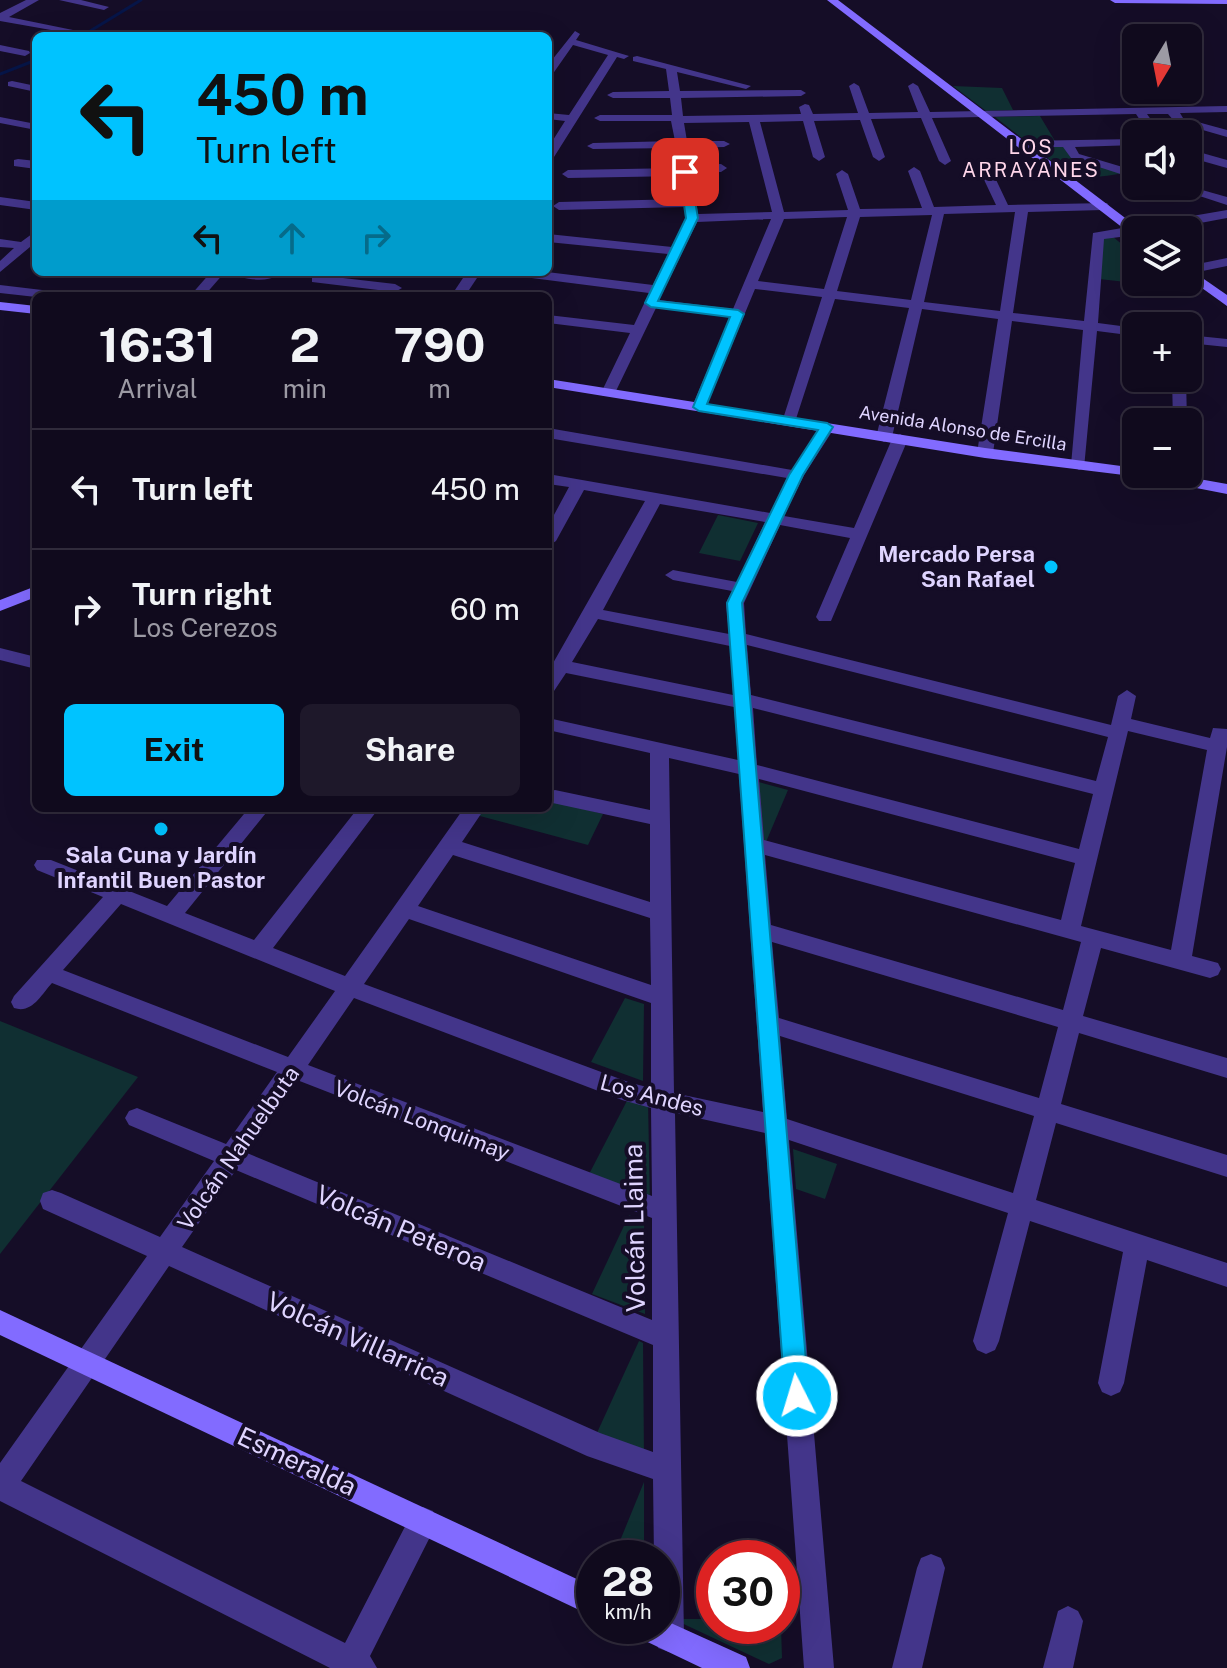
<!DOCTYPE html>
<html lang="en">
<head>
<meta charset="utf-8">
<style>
	:root { --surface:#100a1d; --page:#1e182a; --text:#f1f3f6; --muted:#9c9aa4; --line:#302b3b; --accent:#00c3ff }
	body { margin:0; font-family:"Public Sans",sans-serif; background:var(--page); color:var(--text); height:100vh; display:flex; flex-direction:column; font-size:30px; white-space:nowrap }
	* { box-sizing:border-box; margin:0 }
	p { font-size:26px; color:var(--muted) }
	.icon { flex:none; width:44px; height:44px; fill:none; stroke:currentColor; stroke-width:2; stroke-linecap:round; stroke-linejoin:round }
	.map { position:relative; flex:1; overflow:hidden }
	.drawer { position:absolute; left:32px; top:292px; width:520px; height:520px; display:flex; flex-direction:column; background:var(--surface); border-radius:12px; box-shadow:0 8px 32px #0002,0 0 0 2px var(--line) }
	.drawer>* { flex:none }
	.banner { position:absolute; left:32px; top:32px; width:520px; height:244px; border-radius:12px; box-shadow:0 8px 32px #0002,0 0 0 2px var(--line); background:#00c3ff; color:#111; overflow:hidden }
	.needle { width:52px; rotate:190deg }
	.fabs { position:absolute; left:1122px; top:24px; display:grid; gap:16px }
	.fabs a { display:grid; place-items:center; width:80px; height:80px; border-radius:12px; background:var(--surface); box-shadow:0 8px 32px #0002,0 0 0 2px var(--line); font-size:40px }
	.speed { position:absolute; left:576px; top:1540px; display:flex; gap:16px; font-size:40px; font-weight:700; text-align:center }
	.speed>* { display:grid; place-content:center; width:104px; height:104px; border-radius:50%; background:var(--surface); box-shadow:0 8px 32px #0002,0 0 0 2px var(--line); line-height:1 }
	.speed small { font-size:20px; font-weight:400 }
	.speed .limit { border:12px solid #d22; background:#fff; color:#111 }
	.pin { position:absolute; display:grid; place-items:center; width:68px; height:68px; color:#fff; margin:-34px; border-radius:16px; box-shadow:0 4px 12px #0006 }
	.me { position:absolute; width:88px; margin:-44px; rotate:355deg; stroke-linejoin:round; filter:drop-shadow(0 0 6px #0008) }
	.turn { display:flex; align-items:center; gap:28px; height:168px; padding:0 32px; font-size:36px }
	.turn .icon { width:104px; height:104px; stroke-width:2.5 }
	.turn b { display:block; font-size:56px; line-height:68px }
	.lanes { display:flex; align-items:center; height:76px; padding:0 32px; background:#0003; justify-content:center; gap:40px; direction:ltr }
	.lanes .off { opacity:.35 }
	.eta { display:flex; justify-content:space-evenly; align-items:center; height:136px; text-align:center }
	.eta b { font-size:48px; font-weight:700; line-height:56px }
	.primary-button { display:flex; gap:16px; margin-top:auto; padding:16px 32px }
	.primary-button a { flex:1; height:92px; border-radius:12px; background:var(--accent); color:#111; font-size:32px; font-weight:700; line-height:92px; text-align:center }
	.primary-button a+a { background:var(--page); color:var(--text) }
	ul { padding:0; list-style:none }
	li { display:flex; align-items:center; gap:24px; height:120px; padding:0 32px; border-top:2px solid var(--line) }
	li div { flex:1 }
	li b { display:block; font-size:30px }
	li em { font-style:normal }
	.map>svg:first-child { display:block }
	.green { fill:#102f32 }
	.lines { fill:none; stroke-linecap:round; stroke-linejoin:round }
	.stream { stroke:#061548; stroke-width:3 }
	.street { fill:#43358a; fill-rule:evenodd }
	.secondary { fill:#826bff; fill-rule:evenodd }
	.route { fill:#00c3ff; stroke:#007fa6; stroke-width:2 }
	.poi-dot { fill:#00c3ff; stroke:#150d27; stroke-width:3 }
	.labels { text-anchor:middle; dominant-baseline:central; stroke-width:8; stroke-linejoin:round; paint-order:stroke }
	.far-street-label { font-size:18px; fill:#dfd4ff; stroke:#150d27 }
	.far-neighbourhood-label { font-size:20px; letter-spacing:2px; fill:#ffd6ea; stroke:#150d27 }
	.poi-label { font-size:22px; font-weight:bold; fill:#dfd4ff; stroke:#150d27; text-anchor:end }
	.street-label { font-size:22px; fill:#dfd4ff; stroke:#150d27 }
	.near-street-label { font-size:26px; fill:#dfd4ff; stroke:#150d27 }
</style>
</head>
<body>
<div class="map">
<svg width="1227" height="1668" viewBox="0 0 1227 1668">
	<rect width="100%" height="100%" fill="#150d27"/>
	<!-- green -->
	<g class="green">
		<polygon points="953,86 1002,88 1013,110 986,111"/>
		<polygon points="1040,116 1055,141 1027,142 995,117"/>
		<path d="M1065,145L1072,157L1124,173C1070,182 1075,180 1033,146Z"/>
		<polygon points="1112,236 1136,256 1136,282 1168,283 1162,286 1099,279 1102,238"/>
		<polygon points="718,515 758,523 740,561 699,553"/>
		<polygon points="755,781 788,790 766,842 760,840"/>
		<polygon points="548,800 603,814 588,845 476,815 480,808 548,808"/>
		<polygon points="625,998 644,1004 643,1081 591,1062"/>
		<polygon points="0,1021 138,1077 0,1254"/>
		<polygon points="630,1095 648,1100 650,1206 586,1180"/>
		<polygon points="793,1149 837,1164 825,1199 796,1189"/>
		<polygon points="629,1215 644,1221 645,1314 592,1294"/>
		<polygon points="639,1341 643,1343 644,1457 596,1435"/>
		<polygon points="644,1482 644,1558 613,1558"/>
		<polygon points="673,1619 714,1619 714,1626 781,1626 782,1658 769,1664"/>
	</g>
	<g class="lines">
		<!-- stream -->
		<g class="stream">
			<polyline points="82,36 141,0"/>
			<polyline points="0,74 36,60"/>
		</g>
		<!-- street -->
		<g class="street">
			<polygon points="26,0 39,0 9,17 73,30 68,33 0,21 0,13"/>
			<polygon points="59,0 81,0 109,7 104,10"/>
			<polygon points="575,31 580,34 576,40 629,56 624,59 617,57 554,157 548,161 548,148 565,121 548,119 548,113 569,115 608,55 573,45 552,75 548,76 548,65"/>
			<polygon points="0,45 29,51 30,53 25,56 0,51"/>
			<path d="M637,56L751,86L746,89L677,72L680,91L801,90L806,93L801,96L681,98L683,116L801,114L799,107L805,104L809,105L813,114L858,113L849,86L854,83L859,86L869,113L918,112L908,86L913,83L918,86L930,112L1227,106V112L1180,113L1183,118L1227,130V137L1175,122L1168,114H1147L1161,134H1149L1136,114L932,118L951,161L945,165L939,161L921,118L871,119L885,157L879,161L873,157L860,120L814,121L825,157L819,161L813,157L803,121L760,122L784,212L848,210L836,174L842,170L848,174L860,209L922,208L908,171L914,167L920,171L934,207L996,205L978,167L984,163L990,167L1008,205L1107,203L1109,206L1103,210L1028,212L1013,313L1084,321L1093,233L1227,210V218L1163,230H1136V235L1104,239L1098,323L1136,328V336L1097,331L1084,468L1079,470L1071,465L1083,330L1012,321L993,453L985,458L977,453L998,319L922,309L892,437L884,442L876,437L909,308L835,299L794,425H784L782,422L822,297L755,289L706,407L699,411L692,407L730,317L656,308L615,393L613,396H603L601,393L630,333L548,323V315L634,325L649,293L516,276L509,272H547L653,285L668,254L548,242V234L672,247L686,218L684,207L559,210L553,206L559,202L683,199L680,176L568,178L562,174L568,170L679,168L676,148L593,149L587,146L593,143L675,141L671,121H600L594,118L600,115H672L670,98H613L607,95L613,92L669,91L666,69L633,61V57ZM749,122L772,212L698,214L692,172H721L727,168L721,164L691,165L688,148L724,147L730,144L724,141H687L684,123ZM1015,212L1000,311L924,302L944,214ZM932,215L911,300L837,291L860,217ZM847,217L824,289L758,281L784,219ZM771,219L733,309L659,300L697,222Z"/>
			<polygon points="12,81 36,86 36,92 8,86 8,82"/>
			<polygon points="0,117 36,124 36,130 0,123"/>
			<polygon points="1136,139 1136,145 1075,147 1079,154 1136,171 1136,179 1071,158 1063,147 1021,147 1015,144 1021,141"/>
			<polygon points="1188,149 1227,160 1227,168 1188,157"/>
			<polygon points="18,159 36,161 36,169 14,166 14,160"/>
			<polygon points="1169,186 1188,186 1227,197 1227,205"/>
			<polygon points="0,197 36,202 36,210 0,205"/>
			<polygon points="36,231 36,242 0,272 0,261 14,248 0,247 0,239 21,242"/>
			<polygon points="1227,258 1227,266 1188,274 1188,266"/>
			<polygon points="211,272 225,272 204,296 190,296"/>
			<path d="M229,272H269L276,276C265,283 240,279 229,272Z"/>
			<polygon points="467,272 481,272 465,296 451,296"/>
			<polygon points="317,275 395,284 402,288 395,292 312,282 312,276"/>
			<polygon points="0,285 59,292 66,296 36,297 0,293"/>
			<polygon points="1188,335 1227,339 1227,347 1188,343"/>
			<polygon points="1172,378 1186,378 1187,422 1173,422"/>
			<path d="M827,422L835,427L804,475L784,516L854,528L892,439L900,434L908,439L831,621H819L816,617L850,538L780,525L744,603L746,634L1111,725L1118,696L1127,690L1136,696L1131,719L1210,738L1213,728L1227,729V747L1192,956L1218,963L1221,969L1218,975L1210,978L1101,948L1083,1016L1227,1058V1078L1079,1033L1061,1104L1227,1155V1177L1056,1123L1036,1200L1227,1263V1287L1147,1260L1124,1383L1120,1392L1111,1396L1102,1392L1098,1383L1123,1252L1030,1221L999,1341L995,1350L986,1354L977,1350L973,1341L1008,1213L789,1140L834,1668H804L765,1133L675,1113L684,1637L680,1648L669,1652L658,1648L654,1626H662V1558H654L653,1479L587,1456L169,1266L21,1481L345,1643L413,1511L423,1507L433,1511L437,1521L433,1531L370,1656L377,1668H330L0,1501V1463L147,1256L43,1209L40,1201L43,1193L52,1190L61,1193L160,1237L214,1161L129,1125L125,1118L129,1111L137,1108L226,1144L277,1072L52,983C41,995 32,1014 14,1008L11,1002L14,996L103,897L37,870L34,865L37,860H51L167,906L249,808H270L185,913L254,940L358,808H379L273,948L345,976L464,808H485L462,842L650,902V824L548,802V792L555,790L650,810V753L548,730V718L738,760L734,707L566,673L554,691L548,693V672L645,501L584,490L556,541L548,546V526L569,487L548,484V474L770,513L787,478L548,438V428L792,470L822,424ZM660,504L765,522L737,582L673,570L665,575L673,580L732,591L726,603L729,634L603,610ZM598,619L730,646L733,695L572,662ZM747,645L1108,737L1096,781L751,695ZM753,708L1093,794L1079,849L757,765ZM1128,731L1207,750L1171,950L1081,926ZM669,758L739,774L763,1112L674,1093ZM759,779L1075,863L1061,920L764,840ZM453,855L650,918L651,985L418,906ZM765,855L1081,942L1063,1010L771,925ZM121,904L335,991L288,1057L63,970ZM409,919L651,1003V1088L631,1083L364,984ZM772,942L1058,1027L1039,1098L779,1018ZM354,998L622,1100L651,1108L652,1196L308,1065ZM780,1036L1034,1116L1013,1193L787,1119ZM297,1080L652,1218V1320L247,1153ZM236,1170L653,1345V1452L600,1433L182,1247Z"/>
			<polygon points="0,648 36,657 36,669 0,660"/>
			<polygon points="931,1554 941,1558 945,1568 922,1668 892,1668 917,1568 921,1558"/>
			<polygon points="1068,1606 1078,1611 1083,1621 1073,1668 1043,1668 1058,1611"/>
		</g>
		<!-- secondary -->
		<g class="secondary">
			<polygon points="827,0 838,0 1141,230 1136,230 1136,236 1132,235"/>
			<polygon points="1110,0 1227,0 1227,4 1115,3"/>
			<polygon points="1188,268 1227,295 1227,306 1188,278"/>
			<polygon points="0,302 36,306 36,314 0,310"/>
			<polygon points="548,379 985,448 1136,468 1136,474 1171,474 1227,484 1227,494 1140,477 985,458 548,387"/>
			<polygon points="36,586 36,597 0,611 0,600"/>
			<polygon points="0,1310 594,1587 594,1617 0,1335"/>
			<polygon points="662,1619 746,1657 750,1668 702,1668 635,1636 630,1626 662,1626"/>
		</g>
	</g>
	<!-- route -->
	<polygon class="route" points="685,169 690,172 698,218 658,301 738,310 744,314 707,404 827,423 833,427 803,475 742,603 809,1396 806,1405 797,1408 788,1405 785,1396 727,603 789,475 818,430 699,411 693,407 730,317 651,307 645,303 686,218 679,172"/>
	<!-- markers -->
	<g class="poi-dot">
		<circle cx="1051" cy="567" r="8"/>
		<circle cx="161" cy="829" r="8"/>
	</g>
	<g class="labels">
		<!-- far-street labels -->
		<g class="far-street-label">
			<text transform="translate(963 428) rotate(9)">Avenida Alonso de Ercilla</text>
		</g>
		<!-- far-neighbourhood labels -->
		<g class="far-neighbourhood-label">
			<text x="1031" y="147">LOS<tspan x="1031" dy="23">ARRAYANES</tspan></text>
		</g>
		<!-- poi labels -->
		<g class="poi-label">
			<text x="1035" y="554">Mercado Persa<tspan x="1035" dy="25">San Rafael</tspan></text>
			<text x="161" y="855" text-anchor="middle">Sala Cuna y Jardín<tspan x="161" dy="25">Infantil Buen Pastor</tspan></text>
		</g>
		<!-- street labels -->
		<g class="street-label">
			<text transform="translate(652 1095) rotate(15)">Los Andes</text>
			<text transform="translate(422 1120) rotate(21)">Volcán Lonquimay</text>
			<text transform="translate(238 1148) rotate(-55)">Volcán Nahuelbuta</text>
		</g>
		<!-- near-street labels -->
		<g class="near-street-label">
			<text transform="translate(401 1228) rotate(23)">Volcán Peteroa</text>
			<text transform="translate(634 1228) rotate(-91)">Volcán Llaima</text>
			<text transform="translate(358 1339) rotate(24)">Volcán Villarrica</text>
			<text transform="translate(297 1461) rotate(25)">Esmeralda</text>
		</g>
	</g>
</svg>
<div class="fabs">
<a><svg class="needle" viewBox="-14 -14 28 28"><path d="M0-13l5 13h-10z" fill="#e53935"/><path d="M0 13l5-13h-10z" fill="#9c9aa4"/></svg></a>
<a><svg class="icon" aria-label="sound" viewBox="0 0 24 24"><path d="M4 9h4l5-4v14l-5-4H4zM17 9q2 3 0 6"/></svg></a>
<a><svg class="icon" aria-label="layers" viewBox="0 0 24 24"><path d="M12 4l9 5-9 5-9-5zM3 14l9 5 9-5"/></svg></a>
<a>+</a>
<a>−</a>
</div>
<div class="speed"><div>28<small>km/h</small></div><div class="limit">30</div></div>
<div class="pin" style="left:685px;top:172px;background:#d93025"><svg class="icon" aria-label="arrive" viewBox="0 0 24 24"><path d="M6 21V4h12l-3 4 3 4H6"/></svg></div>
<svg class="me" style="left:797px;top:1396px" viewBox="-20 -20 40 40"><circle r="17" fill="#00c3ff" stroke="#fff" stroke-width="3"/><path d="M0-11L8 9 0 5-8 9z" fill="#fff"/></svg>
<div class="banner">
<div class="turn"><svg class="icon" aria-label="left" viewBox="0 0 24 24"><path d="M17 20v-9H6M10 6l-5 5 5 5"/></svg><div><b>450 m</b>Turn left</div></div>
<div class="lanes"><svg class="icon" aria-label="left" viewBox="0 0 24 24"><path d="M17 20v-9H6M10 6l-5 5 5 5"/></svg><svg class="icon off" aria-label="ahead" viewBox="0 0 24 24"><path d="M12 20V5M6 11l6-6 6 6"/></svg><svg class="icon off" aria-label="right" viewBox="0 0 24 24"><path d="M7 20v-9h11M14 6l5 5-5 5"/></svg></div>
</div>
<section class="drawer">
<div class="eta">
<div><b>16:31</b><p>Arrival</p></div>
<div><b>2</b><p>min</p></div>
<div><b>790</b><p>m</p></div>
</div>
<ul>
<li><svg class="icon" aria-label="left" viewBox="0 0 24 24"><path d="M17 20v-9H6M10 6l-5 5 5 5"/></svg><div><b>Turn left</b></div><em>450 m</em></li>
<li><svg class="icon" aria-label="right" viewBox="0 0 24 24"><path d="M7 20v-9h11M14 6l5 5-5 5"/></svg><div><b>Turn right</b><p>Los Cerezos</p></div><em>60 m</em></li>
</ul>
<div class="primary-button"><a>Exit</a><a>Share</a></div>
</section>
</div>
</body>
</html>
